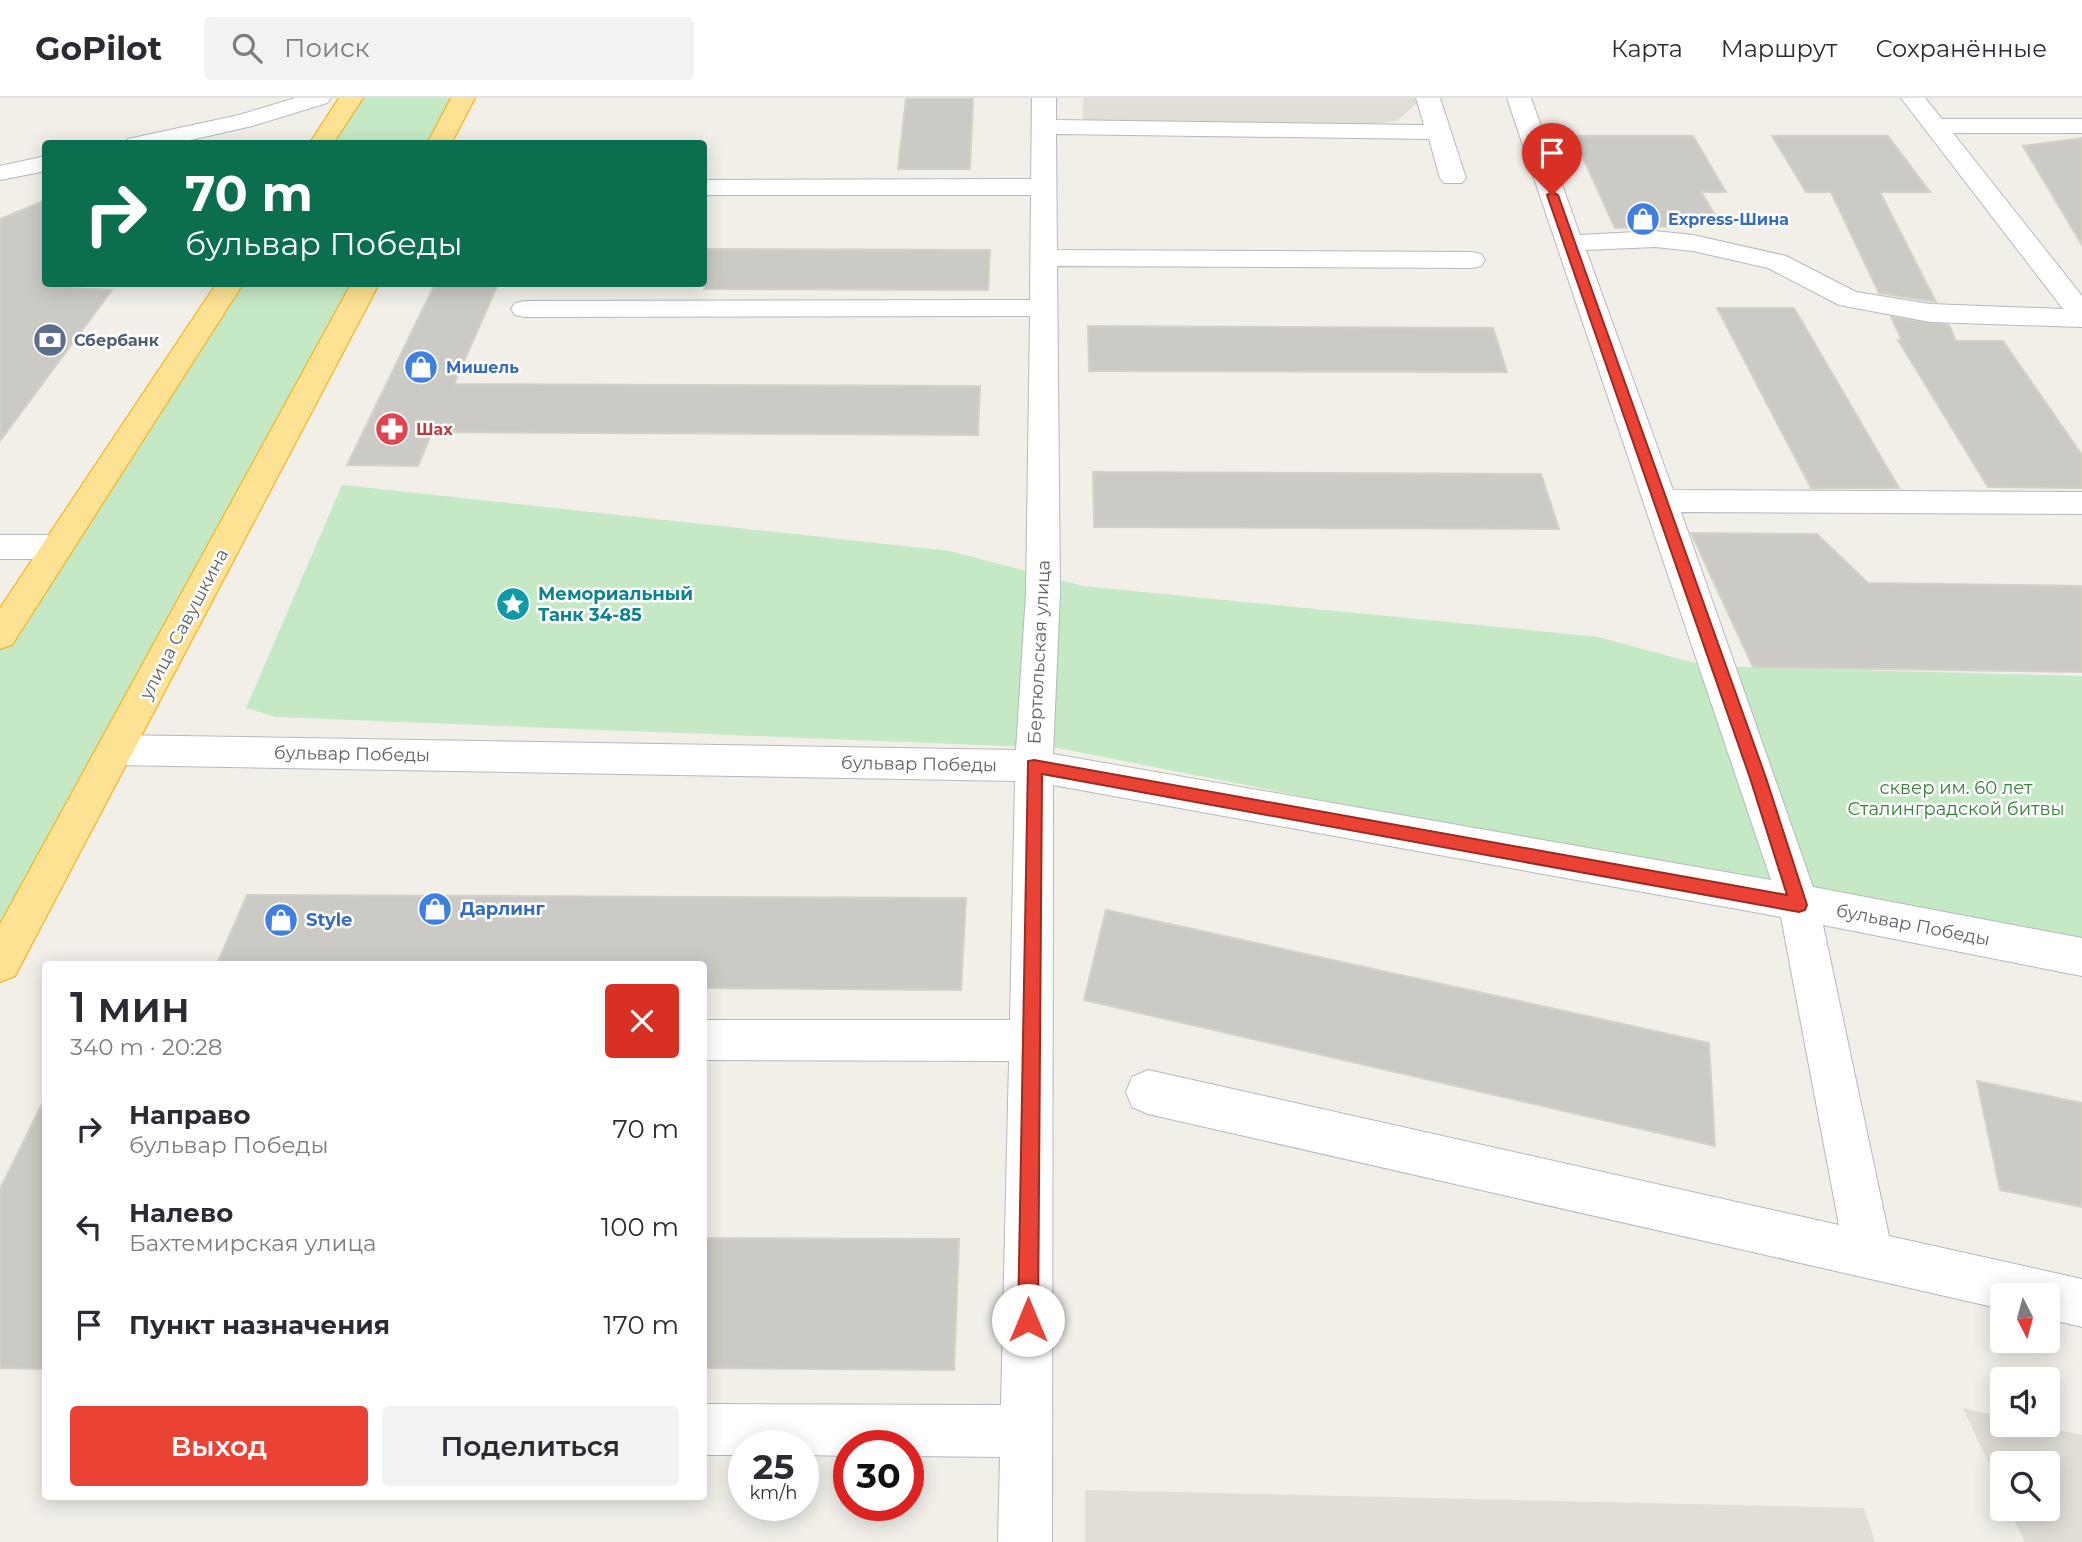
<!DOCTYPE html>
<html lang="ru">
<head>
<meta charset="utf-8">
<style>
	:root { --surface:#fff; --page:#f2f2f3; --text:#2b2b33; --muted:#7c7c81; --line:#e1e1e2; --accent:#ea4335 }
	body { margin:0; font-family:Montserrat,sans-serif; background:var(--page); color:var(--text); height:100vh; display:flex; flex-direction:column; font-size:26px; white-space:nowrap }
	* { box-sizing:border-box; margin:0 }
	p { font-size:23px; color:var(--muted) }
	.icon { flex:none; width:38px; height:38px; fill:none; stroke:currentColor; stroke-width:2; stroke-linecap:round; stroke-linejoin:round }
	.map { position:relative; flex:1; overflow:hidden }
	.drawer { position:absolute; left:42px; top:863px; width:665px; height:539px; display:flex; flex-direction:column; background:var(--surface); border-radius:7px; box-shadow:0 4px 18px #0003 }
	.drawer>* { flex:none }
	.hud { position:absolute; left:42px; top:42px; width:665px; height:147px; border-radius:7px; box-shadow:0 4px 18px #0003; background:#0b6e4f; color:#fff; overflow:hidden }
	.needle { width:46px; rotate:174deg }
	.tools { position:absolute; left:1990px; top:1185px; display:grid; gap:14px }
	.tools a { display:grid; place-items:center; width:70px; height:70px; border-radius:7px; background:var(--surface); box-shadow:0 4px 18px #0003; font-size:35px }
	.speed { position:absolute; left:728px; top:1332px; display:flex; gap:14px; font-size:35px; font-weight:700; text-align:center }
	.speed>* { display:grid; place-content:center; width:91px; height:91px; border-radius:50%; background:var(--surface); box-shadow:0 4px 18px #0003; line-height:1 }
	.speed small { font-size:18px; font-weight:400 }
	.speed .limit { border:10px solid #d22; background:#fff; color:#111 }
	.pin { position:absolute; display:grid; place-items:center; width:60px; height:60px; color:#fff; margin:-72px -30px; border-radius:50% 50% 50% 0; rotate:-45deg; box-shadow:0 0 7px #0007 }
	.pin .icon { rotate:45deg }
	.me { position:absolute; width:77px; margin:-38px; rotate:0deg; stroke-linejoin:round; filter:drop-shadow(0 0 5px #0008) }
	.turn { display:flex; align-items:center; gap:24px; height:147px; padding:0 28px; font-size:32px }
	.turn .icon { width:91px; height:91px; stroke-width:2.5 }
	.turn b { display:block; font-size:49px; line-height:60px }
	.round { display:grid; place-items:center; flex:none; width:74px; height:74px; border-radius:7px; background:var(--page) }
	.headline { display:flex; align-items:center; justify-content:space-between; height:119px; padding:0 28px }
	h1 { font-size:42px; font-weight:600; line-height:52px }
	.primary-button { display:flex; gap:14px; margin-top:auto; padding:14px 28px }
	.primary-button a { flex:1; height:80px; border-radius:7px; background:var(--accent); color:#fff; font-size:28px; font-weight:600; line-height:80px; text-align:center }
	.primary-button a+a { background:var(--page); color:var(--text) }
	ul { padding:0; list-style:none }
	li { display:flex; align-items:center; gap:21px; height:98px; padding:0 28px }
	li div { flex:1 }
	li b { display:block; font-size:26px }
	li em { font-style:normal }
	header { display:flex; align-items:center; gap:42px; box-sizing:border-box; height:98px; padding:0 35px; background:var(--surface); border-bottom:2px solid var(--line) }
	header strong { font-size:33px }
	nav { display:flex; gap:38px; margin-inline-start:auto; font-size:24px }
	.search { width:490px; height:63px; background:var(--page); display:flex; align-items:center; gap:18px; box-sizing:border-box; padding:0 24px; border-radius:7px; color:var(--muted); font-size:26px }
	.map>svg:first-child { display:block }
	.education { fill:#e1ded6 }
	.green { fill:#c5e8c5 }
	.building { fill:#cccac5; stroke:#d6d1c6; stroke-width:2 }
	.lines { fill:none; stroke-linecap:round; stroke-linejoin:round }
	.minor-casing { stroke:#b5b8bc; stroke-width:2 }
	.highway-casing { stroke:#f9ab00; stroke-width:2 }
	.minor { fill:#fff; fill-rule:evenodd }
	.highway { fill:#fde293; fill-rule:evenodd }
	.route { fill:#ea4335; stroke:#982c22; stroke-width:2 }
	.labels { text-anchor:middle; dominant-baseline:central; stroke-width:5; stroke-linejoin:round; paint-order:stroke }
	.far-shop-label { font-size:16px; font-weight:bold; fill:#366cbe; stroke:#fff; text-anchor:start }
	.far-service-label { font-size:16px; font-weight:bold; fill:#4e5e75; stroke:#fff; text-anchor:start }
	.far-health-label { font-size:16px; font-weight:bold; fill:#be3a42; stroke:#fff; text-anchor:start }
	.culture-label { font-size:18px; font-weight:bold; fill:#0d838f; stroke:#fff; text-anchor:start }
	.street-label { font-size:18px; fill:#5f6368; stroke:#fff }
	.park-label { font-size:18px; fill:#348238; stroke:#fff }
	.shop-label { font-size:18px; font-weight:bold; fill:#366cbe; stroke:#fff; text-anchor:start }
</style>
</head>
<body>
<header>
<strong>GoPilot</strong>
<div class="search"><svg class="icon" aria-label="search" viewBox="0 0 24 24"><circle cx="10" cy="10" r="6"/><path d="M15 15l6 6"/></svg>Поиск</div>
<nav><a>Карта</a><a>Маршрут</a><a>Сохранённые</a></nav>
</header>
<div class="map">
<svg width="2082" height="1444" viewBox="0 0 2082 1444">
	<rect width="100%" height="100%" fill="#f1efe8"/>
	<!-- education -->
	<g class="education">
		<polygon points="1083,0 1418,0 1419,3 1397,23 1342,30 1083,23"/>
		<polygon points="1963,1310 2002,1319 2002,1326 2035,1327 2082,1337 2082,1444 2025,1444 2009,1411 2048,1410 2048,1365 2002,1365 2002,1395"/>
		<polygon points="1085,1392 1864,1410 1875,1444 1085,1444"/>
	</g>
	<!-- green -->
	<g class="green">
		<polygon points="351,0 463,0 439,45 321,46"/>
		<polygon points="229,186 365,186 0,860 0,540"/>
		<polygon points="342,387 950,453 1083,488 1598,539 1706,568 2082,578 2082,850 1907,818 1058,650 276,619 246,610"/>
	</g>
	<!-- building -->
	<g class="building">
		<polygon points="906,0 973,0 970,71 898,71"/>
		<polygon points="1573,38 1693,38 1726,94 1701,94 1721,127 1615,130"/>
		<polygon points="1772,38 1888,38 1930,94 1880,94 1936,204 1879,195 1831,94 1806,94"/>
		<polygon points="2082,40 2082,147 2023,48"/>
		<polygon points="46,102 46,189 112,192 0,343 0,121"/>
		<polygon points="704,151 990,152 988,192 704,191"/>
		<polygon points="435,186 498,186 454,286 980,288 978,337 432,334 418,368 347,367"/>
		<polygon points="1717,210 1794,210 1899,390 1811,390"/>
		<polygon points="1891,219 1949,227 1956,243 2003,243 2082,357 2082,390 1988,389 1898,242 1902,242"/>
		<polygon points="1088,228 1493,230 1507,274 1089,273"/>
		<polygon points="1093,374 1541,376 1559,431 1094,429"/>
		<polygon points="1691,435 1817,436 1868,485 2082,488 2082,574 1753,569"/>
		<polygon points="247,797 966,800 961,892 704,890 704,866 217,866"/>
		<polygon points="1106,812 1709,945 1715,1048 1084,902"/>
		<polygon points="1977,983 2082,1005 2082,1109 2000,1092"/>
		<polygon points="46,998 46,1271 0,1270 0,1091"/>
		<polygon points="704,1140 959,1141 954,1272 704,1270"/>
	</g>
	<g class="lines">
		<!-- minor casing -->
		<g class="minor-casing">
			<g id="minor">
				<polygon points="295,0 331,0 327,5 252,28 173,46 125,46 128,41 239,17"/>
				<polygon points="1032,0 1056,0 1056,22 1424,27 1416,0 1440,0 1466,80 1462,85 1444,85 1440,80 1429,41 1056,36 1057,152 1472,154 1481,156 1485,162 1481,168 1472,170 1057,168 1060,495 1053,656 1771,782 1507,0 1531,0 1580,137 1655,133 1693,137 1786,158 1856,194 1930,206 2063,211 1901,0 1925,0 1942,21 2082,21 2082,35 1953,35 2082,198 2082,229 1930,224 1839,207 1768,170 1693,153 1655,149 1586,152 1673,392 2082,394 2082,416 1681,414 1813,789 2082,840 2082,878 1823,827 1889,1138 2082,1181 2082,1229 2048,1221 2048,1197 2002,1197 2002,1211 1148,1016 1132,1009 1126,994 1132,979 1148,972 1839,1127 1781,819 1053,687 1052,1444 998,1444 1000,1359 908,1358 908,1348 849,1348 849,1358 803,1357 803,1348 744,1348 744,1357 704,1357 704,1306 1001,1307 1009,963 704,962 704,922 1010,922 1015,683 117,667 104,663 98,652 104,641 117,637 1016,652 1026,495 1030,218 525,219 515,217 511,211 515,205 525,203 1030,202 1031,97 704,97 704,82 1031,81"/>
				<polygon points="46,58 46,73 0,82 0,68"/>
				<polygon points="0,437 57,437 69,441 73,449 69,457 57,461 0,461"/>
			</g>
		</g>
		<!-- highway casing -->
		<g class="highway-casing">
			<g id="highway">
				<polygon points="339,0 363,0 333,46 309,46"/>
				<polygon points="451,0 475,0 451,46 427,46"/>
				<polygon points="216,186 243,186 12,547 0,551 0,510"/>
				<polygon points="351,186 379,186 15,878 0,884 0,826"/>
			</g>
		</g>
		<!-- minor -->
		<use href="#minor" class="minor"/>
		<!-- highway -->
		<use href="#highway" class="highway"/>
	</g>
	<!-- route -->
	<polygon class="route" points="1552,94 1558,97 1766,680 1807,807 1805,812 1799,814 1042,676 1038,1222 1035,1229 1028,1232 1021,1229 1018,1222 1028,663 1034,662 1787,797 1750,680 1547,97"/>
	<!-- icons -->
	<defs>
		<g id="shop-disc" transform="scale(1.75)"><circle r="9.5" fill="#3f7fe0" stroke="#fff"/><path d="M-5-2.5h2.3a2.7 3.5 0 0 1 5.4 0H5L5.5 6h-11ZM-1.5-2.5h3a1.5 2.3 0 0 0-3 0Z" fill="#fff"/></g>
		<g id="bank-disc" transform="scale(1.75)"><circle r="9.5" fill="#5c6f8a" stroke="#fff"/><path d="M-6-4H6V4H-6ZM0-2.3a2.3 2.3 0 1 0 0 4.6a2.3 2.3 0 1 0 0-4.6Z" fill="#fff"/></g>
		<g id="pharmacy-disc" transform="scale(1.75)"><circle r="9.5" fill="#e0444e" stroke="#fff"/><path d="M-2-6h4v4h4v4h-4v4h-4v-4h-4v-4h4Z" fill="#fff"/></g>
		<g id="sight-disc" transform="scale(1.75)"><circle r="9.5" fill="#0f9aa8" stroke="#fff"/><path d="M0-6L1.8-2.2L6-1.7L2.9 1.2L3.7 5.4L0 3.3L-3.7 5.4L-2.9 1.2L-6-1.7L-1.8-2.2Z" fill="#fff"/></g>
	</defs>
	<g fill-rule="evenodd">
		<use href="#shop-disc" x="1643" y="121"/>
		<use href="#bank-disc" x="50" y="242"/>
		<use href="#shop-disc" x="421" y="269"/>
		<use href="#pharmacy-disc" x="392" y="331"/>
		<use href="#sight-disc" x="513" y="506"/>
		<use href="#shop-disc" x="435" y="811"/>
		<use href="#shop-disc" x="281" y="822"/>
	</g>
	<g class="labels">
		<!-- far-shop labels -->
		<g class="far-shop-label">
			<text x="1668" y="121">Express-Шина</text>
			<text x="446" y="269">Мишель</text>
		</g>
		<!-- far-service labels -->
		<g class="far-service-label">
			<text x="74" y="242">Сбербанк</text>
		</g>
		<!-- far-health labels -->
		<g class="far-health-label">
			<text x="416" y="331">Шах</text>
		</g>
		<!-- culture labels -->
		<g class="culture-label">
			<text x="538" y="496">Мемориальный<tspan x="538" dy="21">Танк 34-85</tspan></text>
		</g>
		<!-- street labels -->
		<g class="street-label">
			<text transform="translate(184 526) rotate(-62)">улица Савушкина</text>
			<text transform="translate(1039 554) rotate(-87)">Бертюльская улица</text>
			<text transform="translate(352 656) rotate(1)">бульвар Победы</text>
			<text transform="translate(919 666) rotate(1)">бульвар Победы</text>
			<text transform="translate(1913 827) rotate(11)">бульвар Победы</text>
		</g>
		<!-- park labels -->
		<g class="park-label">
			<text x="1956" y="690">сквер им. 60 лет<tspan x="1956" dy="21">Сталинградской битвы</tspan></text>
		</g>
		<!-- shop labels -->
		<g class="shop-label">
			<text x="460" y="811">Дарлинг</text>
			<text x="306" y="822">Style</text>
		</g>
	</g>
</svg>
<div class="tools">
<a><svg class="needle" viewBox="-14 -14 28 28"><path d="M0-13l5 13h-10z" fill="#e53935"/><path d="M0 13l5-13h-10z" fill="#7c7c81"/></svg></a>
<a><svg class="icon" aria-label="sound" viewBox="0 0 24 24"><path d="M4 9h4l5-4v14l-5-4H4zM17 9q2 3 0 6"/></svg></a>
<a><svg class="icon" aria-label="search" viewBox="0 0 24 24"><circle cx="10" cy="10" r="6"/><path d="M15 15l6 6"/></svg></a>
</div>
<div class="speed"><div>25<small>km/h</small></div><div class="limit">30</div></div>
<div class="pin" style="left:1552px;top:97px;background:#d93025"><svg class="icon" aria-label="arrive" viewBox="0 0 24 24"><path d="M6 21V4h12l-3 4 3 4H6"/></svg></div>
<svg class="me" style="left:1028px;top:1222px" viewBox="-20 -20 40 40"><circle r="19" fill="#fff"/><path d="M0-13L10 11 0 6-10 11z" fill="#ea4335"/></svg>
<div class="hud">
<div class="turn"><svg class="icon" aria-label="right" viewBox="0 0 24 24"><path d="M7 20v-9h11M14 6l5 5-5 5"/></svg><div><b>70 m</b>бульвар Победы</div></div>
</div>
<section class="drawer">
<div class="headline"><div><h1>1 мин</h1><p>340 m · 20:28</p></div><a class="round" style="background:#d93025;color:#fff"><svg class="icon" aria-label="close" viewBox="0 0 24 24"><path d="M6 6l12 12M18 6L6 18"/></svg></a></div>
<ul>
<li><svg class="icon" aria-label="right" viewBox="0 0 24 24"><path d="M7 20v-9h11M14 6l5 5-5 5"/></svg><div><b>Направо</b><p>бульвар Победы</p></div><em>70 m</em></li>
<li><svg class="icon" aria-label="left" viewBox="0 0 24 24"><path d="M17 20v-9H6M10 6l-5 5 5 5"/></svg><div><b>Налево</b><p>Бахтемирская улица</p></div><em>100 m</em></li>
<li><svg class="icon" aria-label="arrive" viewBox="0 0 24 24"><path d="M6 21V4h12l-3 4 3 4H6"/></svg><div><b>Пункт назначения</b></div><em>170 m</em></li>
</ul>
<div class="primary-button"><a>Выход</a><a>Поделиться</a></div>
</section>
</div>
</body>
</html>
